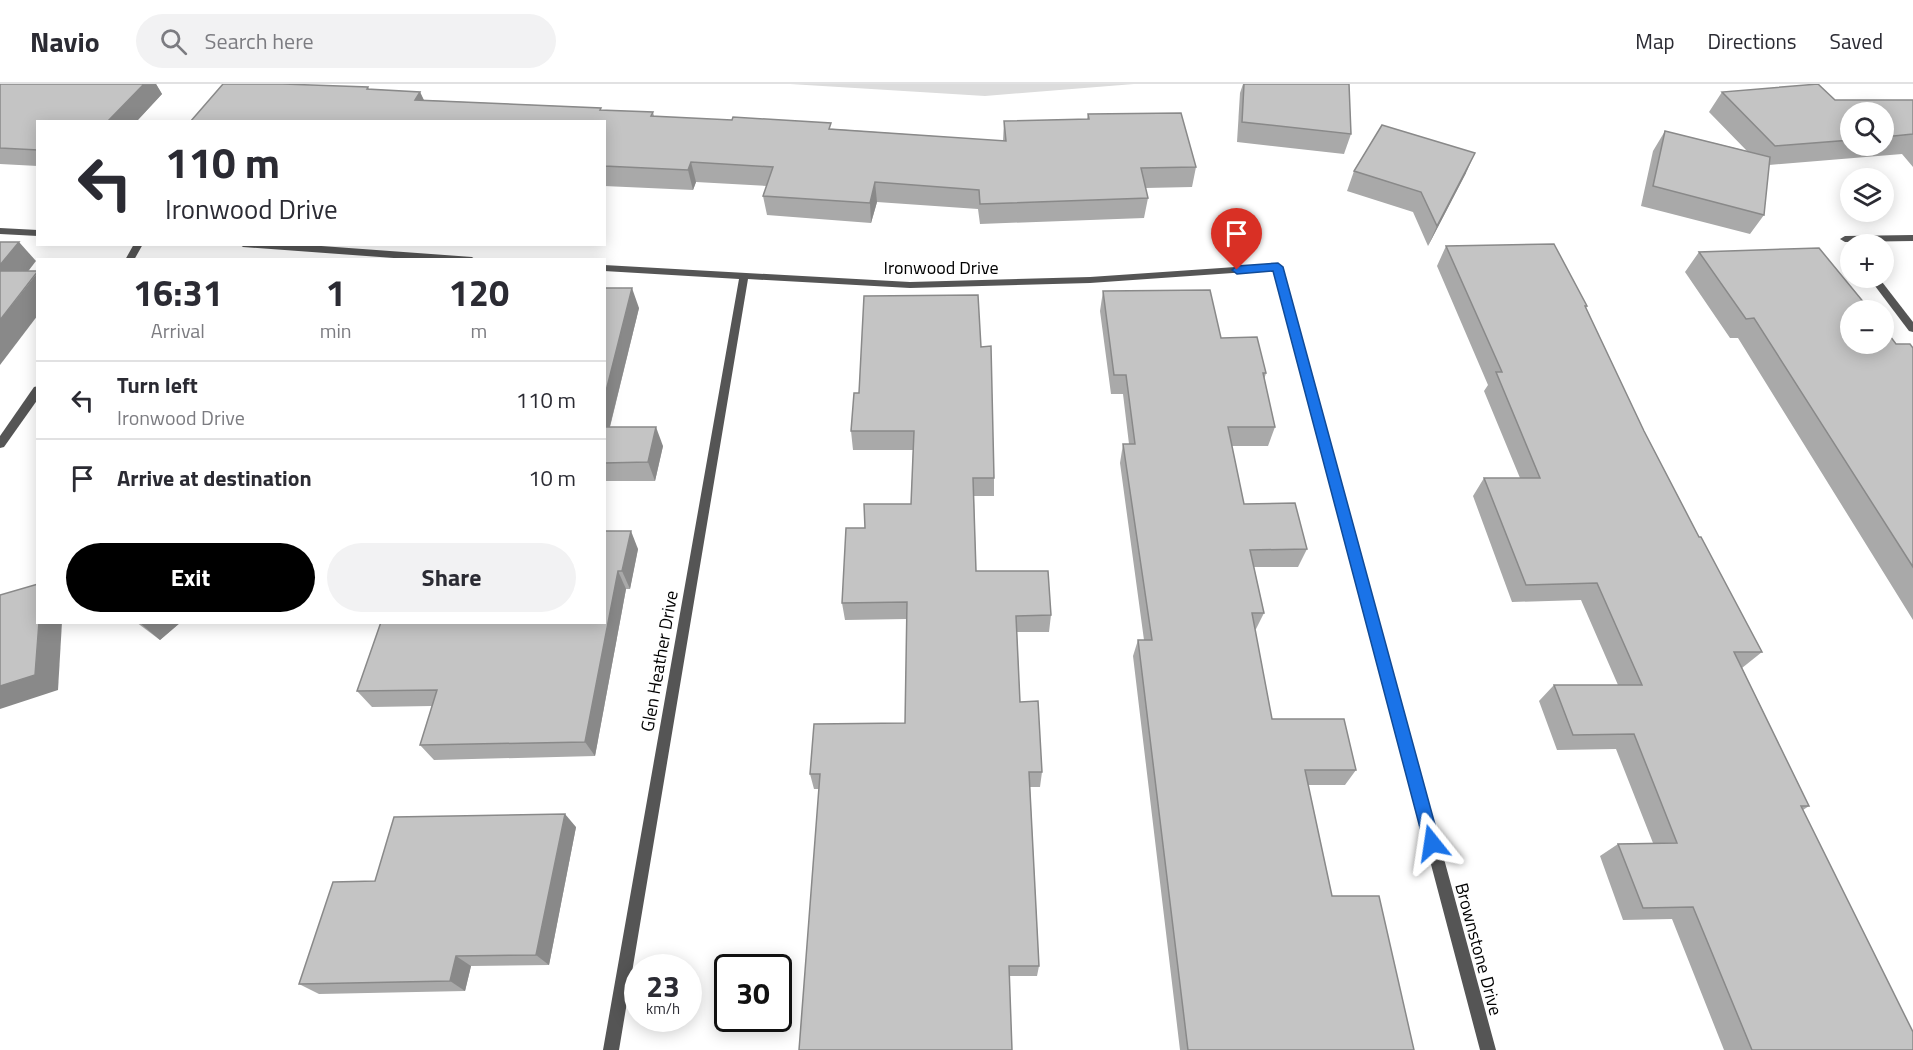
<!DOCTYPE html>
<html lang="en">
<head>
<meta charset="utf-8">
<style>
	:root { --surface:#fff; --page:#f2f2f3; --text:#2b2b33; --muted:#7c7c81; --line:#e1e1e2; --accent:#000 }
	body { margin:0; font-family:"Titillium Web",sans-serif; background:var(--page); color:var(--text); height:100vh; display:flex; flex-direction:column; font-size:22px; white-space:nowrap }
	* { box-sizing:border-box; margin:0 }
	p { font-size:20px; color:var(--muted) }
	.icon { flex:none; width:33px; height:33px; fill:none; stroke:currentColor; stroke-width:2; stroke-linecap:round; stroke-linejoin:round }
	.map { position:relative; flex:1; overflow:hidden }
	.side { position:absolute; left:36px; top:174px; width:570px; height:366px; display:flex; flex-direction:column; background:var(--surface); border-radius:0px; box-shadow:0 3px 15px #0003 }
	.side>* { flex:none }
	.guide { position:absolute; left:36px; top:36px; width:570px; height:126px; border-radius:0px; box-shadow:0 3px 15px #0003; background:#fff; color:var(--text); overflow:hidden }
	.controls { position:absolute; left:1840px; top:18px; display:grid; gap:12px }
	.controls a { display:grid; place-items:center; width:54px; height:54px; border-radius:50%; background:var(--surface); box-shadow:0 3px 15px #0003; font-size:30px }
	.speed { position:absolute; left:624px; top:870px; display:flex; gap:12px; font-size:30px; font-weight:700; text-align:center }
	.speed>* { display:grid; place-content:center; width:78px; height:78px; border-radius:50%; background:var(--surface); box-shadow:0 3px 15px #0003; line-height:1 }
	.speed small { font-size:15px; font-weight:400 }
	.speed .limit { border:3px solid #111; border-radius:9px; background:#fff; color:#111 }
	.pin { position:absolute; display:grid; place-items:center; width:51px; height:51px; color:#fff; margin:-62px -26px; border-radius:50% 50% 50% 0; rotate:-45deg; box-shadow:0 0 6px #0007 }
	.pin .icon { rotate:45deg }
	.me { position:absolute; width:66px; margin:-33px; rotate:345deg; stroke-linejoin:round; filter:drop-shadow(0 0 4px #0008) }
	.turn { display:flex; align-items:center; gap:21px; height:126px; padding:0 30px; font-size:27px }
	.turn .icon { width:78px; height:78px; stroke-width:2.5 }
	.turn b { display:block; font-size:42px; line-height:51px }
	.eta { display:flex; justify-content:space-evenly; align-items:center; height:102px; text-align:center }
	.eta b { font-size:36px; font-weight:700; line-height:42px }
	.primary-button { display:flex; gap:12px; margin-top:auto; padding:12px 30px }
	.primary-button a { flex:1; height:69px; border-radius:36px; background:var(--accent); color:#fff; font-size:24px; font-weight:700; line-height:69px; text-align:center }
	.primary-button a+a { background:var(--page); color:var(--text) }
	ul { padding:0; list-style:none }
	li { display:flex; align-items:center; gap:18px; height:78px; padding:0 30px; border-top:2px solid var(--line) }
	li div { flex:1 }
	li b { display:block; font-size:22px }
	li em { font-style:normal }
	header { display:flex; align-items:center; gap:36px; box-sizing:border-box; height:84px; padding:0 30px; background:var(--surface); border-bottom:2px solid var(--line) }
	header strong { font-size:28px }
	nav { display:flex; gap:33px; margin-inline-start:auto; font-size:21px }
	.search { width:420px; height:54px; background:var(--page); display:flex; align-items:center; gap:15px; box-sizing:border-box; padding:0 21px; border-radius:33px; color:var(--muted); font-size:22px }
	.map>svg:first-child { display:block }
	.green { fill:#dcdcdc }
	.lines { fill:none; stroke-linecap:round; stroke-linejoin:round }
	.minor { fill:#555; fill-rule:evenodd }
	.wall { fill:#a9a9a9; fill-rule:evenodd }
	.shaded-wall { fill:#898989 }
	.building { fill:#c4c4c4; stroke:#898989; stroke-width:1.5 }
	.route { fill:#1a73e8; stroke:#114b97; stroke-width:1.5 }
	.labels { text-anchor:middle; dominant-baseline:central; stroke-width:4.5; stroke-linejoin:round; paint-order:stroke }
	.street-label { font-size:18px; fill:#000; stroke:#fff }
</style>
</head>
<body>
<header>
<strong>Navio</strong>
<div class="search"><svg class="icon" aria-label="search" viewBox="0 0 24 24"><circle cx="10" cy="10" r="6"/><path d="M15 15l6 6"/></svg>Search here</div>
<nav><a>Map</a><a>Directions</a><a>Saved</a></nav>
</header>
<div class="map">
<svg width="1913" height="966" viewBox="0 0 1913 966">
	<rect width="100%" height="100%" fill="#fff"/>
	<!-- green -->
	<polygon class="green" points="790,0 1134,0 985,12"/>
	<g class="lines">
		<!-- minor -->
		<g class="minor">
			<polygon points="0,144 38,146 38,152 0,150"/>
			<polygon points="1913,151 1913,157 1845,158 1840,155 1845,152"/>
			<polygon points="134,160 143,160 134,176 125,176"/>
			<polygon points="239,160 294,160 472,173 476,176 421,176 243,163"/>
			<polygon points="1278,180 1283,183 1496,966 1480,966 1274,186 1090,199 910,204 748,195 619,966 603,966 739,195 604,187 604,181 910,198 1090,193"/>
			<polygon points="1869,194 1879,194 1913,238 1913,248 1909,247"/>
			<polygon points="38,302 38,315 4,363 0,364 0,352 34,303"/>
		</g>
	</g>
	<!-- wall -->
	<g class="wall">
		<polygon points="0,0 156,0 162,10 136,38 38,38 38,82 0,80"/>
		<polygon points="223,0 368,3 369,5 420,8 424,16 601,24 601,26 653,28 654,32 1003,57 1004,37 1087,35 1088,30 1196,83 1192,103 1145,104 1148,114 1144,134 980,140 978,125 877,118 871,139 767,131 763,112 767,102 696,98 693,106 604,102 604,38"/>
		<polygon points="1243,0 1349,0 1351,50 1344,70 1237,58 1240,9"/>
		<path d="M1722,8L1835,16H1913V83L1902,70L1769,81L1764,131L1750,150L1641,122L1653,67L1665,47L1747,67L1709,28ZM1851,28H1884V62H1851Z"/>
		<polygon points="1354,87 1466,89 1428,162 1413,128 1347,107"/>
		<polygon points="1446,162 1587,222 1586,224 1644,347 1699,453 1762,568 1742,584 1809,722 1803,726 1913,966 1724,966 1672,835 1623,836 1600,772 1618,760 1653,759 1616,665 1557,666 1539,617 1554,601 1618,601 1581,516 1512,518 1473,412 1484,394 1520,394 1484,307 1488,301 1437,182"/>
		<polygon points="1699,168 1896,260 1913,264 1913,536 1738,254 1730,254 1685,188"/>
		<polygon points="604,204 639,224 610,343 663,362 655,397 604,397"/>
		<polygon points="1103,207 1221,254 1266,289 1264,296 1275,343 1268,362 1232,362 1244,420 1307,465 1298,483 1254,483 1264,529 1256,545 1255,545 1272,635 1356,686 1345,701 1308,701 1332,812 1414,966 1180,966 1133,572 1138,556 1144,556 1120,379 1123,360 1129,360 1123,310 1111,310 1100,227"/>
		<polygon points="981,263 994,394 994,412 974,412 976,487 1051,531 1049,548 1017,548 1020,618 1042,688 1040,703 1030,703 1039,882 1037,892 1009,892 819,705 814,705 810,690 905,639 907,535 845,536 842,519 865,444 911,420 913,366 853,366 851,347 859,309"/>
		<polygon points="604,447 638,465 630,505 626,505 595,672 434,676 420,661 432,622 372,623 357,607 604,538"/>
		<polygon points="136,538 181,538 160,556"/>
		<polygon points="576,743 549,881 471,882 465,907 319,910 299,900 375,797"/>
	</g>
	<!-- shaded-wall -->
	<g class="shaded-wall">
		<polygon points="144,0 156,0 162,10 136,38 107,38"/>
		<polygon points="420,8 429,28 415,16"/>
		<polygon points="1475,69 1466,89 1428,162 1437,142"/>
		<polygon points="691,78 696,98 693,106 688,86"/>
		<polygon points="875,98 877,118 871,139 870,119"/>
		<polygon points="19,158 36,177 13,207 0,193 0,181"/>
		<polygon points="38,188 38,231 0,281 0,236"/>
		<polygon points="632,204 639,224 605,362 604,359 604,315"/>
		<polygon points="656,343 663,362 655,397 648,378"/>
		<polygon points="631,447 638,465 630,505 622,487"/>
		<polygon points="618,487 626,505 595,672 585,658"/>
		<polygon points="39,538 62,538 58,606 0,625 0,602"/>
		<polygon points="141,538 181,538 160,556 140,539"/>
		<polygon points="565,730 576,743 549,881 536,871"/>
		<polygon points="456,872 471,882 465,907 450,897"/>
	</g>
	<!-- building -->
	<g class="building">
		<polygon points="0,0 144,0 107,38 38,38 38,66 0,64"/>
		<polygon points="223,0 283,0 368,3 367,5 420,8 415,16 601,24 600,26 653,28 651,32 732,36 733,33 831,39 829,45 1006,57 1004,37 1089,35 1088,30 1181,29 1196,83 1141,84 1148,114 980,120 979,106 875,98 870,119 763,112 773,83 691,78 688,86 604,82 604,38 190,38"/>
		<polygon points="1244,0 1349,0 1351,50 1242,38"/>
		<polygon points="1818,0 1835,16 1913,16 1913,50 1884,53 1884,28 1851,28 1851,56 1775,62 1722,8"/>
		<polygon points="1382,41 1475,69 1437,142 1421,108 1354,87"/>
		<polygon points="1665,47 1770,73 1764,131 1653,102"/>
		<polygon points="0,158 19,158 0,181"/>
		<polygon points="1554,160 1587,222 1585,222 1644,347 1699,453 1701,453 1762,568 1734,568 1809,722 1801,722 1913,948 1913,966 1752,966 1693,823 1643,824 1618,760 1677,759 1634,650 1573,651 1554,601 1642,601 1597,499 1526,501 1484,394 1540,394 1496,288 1502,288 1446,162"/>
		<polygon points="1819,164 1870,226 1851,226 1851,260 1884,260 1884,244 1896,260 1910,260 1913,264 1913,483 1754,234 1746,235 1699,168"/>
		<polygon points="0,187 38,187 0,236"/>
		<polygon points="604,204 632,204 604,315"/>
		<polygon points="1210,206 1221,254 1257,253 1266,289 1263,289 1275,343 1228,343 1244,420 1295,419 1307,465 1250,466 1264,529 1252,529 1272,635 1344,635 1356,686 1305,686 1332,812 1379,812 1414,966 1188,966 1138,556 1152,556 1123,360 1135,360 1126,291 1114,291 1103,207"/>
		<polygon points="978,211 981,263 991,262 994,394 973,394 976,487 1048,487 1051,531 1016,532 1020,618 1038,617 1042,688 1029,688 1039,882 1009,882 1012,966 799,966 820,690 810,690 814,640 905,639 907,518 842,519 846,444 865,444 864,420 911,420 914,347 851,347 854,309 859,309 864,212"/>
		<polygon points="604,343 656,343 648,378 604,379"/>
		<polygon points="604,447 631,447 622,487 618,487 585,658 420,661 437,606 357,607 381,538 604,538"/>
		<polygon points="38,500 38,538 39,538 35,591 0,602 0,511"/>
		<polygon points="565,730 536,871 456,872 450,897 299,900 333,798 375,797 394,733"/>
	</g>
	<!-- route -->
	<polygon class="route" points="1278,179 1283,183 1440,759 1438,764 1432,767 1426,764 1424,759 1273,187 1237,190 1232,186 1237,182"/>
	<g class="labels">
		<!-- street labels -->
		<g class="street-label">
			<text x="941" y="183">Ironwood Drive</text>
			<text transform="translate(659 577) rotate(-80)">Glen Heather Drive</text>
			<text transform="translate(1479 865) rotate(75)">Brownstone Drive</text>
		</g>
	</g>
</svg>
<div class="controls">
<a><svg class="icon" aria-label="search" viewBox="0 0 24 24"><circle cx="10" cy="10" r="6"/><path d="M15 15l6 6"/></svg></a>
<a><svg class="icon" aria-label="layers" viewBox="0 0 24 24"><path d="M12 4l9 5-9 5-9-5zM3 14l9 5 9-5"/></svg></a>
<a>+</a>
<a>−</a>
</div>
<div class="speed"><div>23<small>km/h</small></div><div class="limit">30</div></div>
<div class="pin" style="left:1237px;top:186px;background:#d93025"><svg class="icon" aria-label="arrive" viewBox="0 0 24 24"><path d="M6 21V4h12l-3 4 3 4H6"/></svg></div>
<svg class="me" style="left:1432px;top:759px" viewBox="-20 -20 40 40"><path d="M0-17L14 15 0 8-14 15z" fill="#1a73e8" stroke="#fff" stroke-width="4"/></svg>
<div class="guide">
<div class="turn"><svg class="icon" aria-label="left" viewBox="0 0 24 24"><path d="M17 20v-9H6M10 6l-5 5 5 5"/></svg><div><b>110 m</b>Ironwood Drive</div></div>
</div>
<section class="side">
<div class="eta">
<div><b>16:31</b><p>Arrival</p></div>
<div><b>1</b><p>min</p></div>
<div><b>120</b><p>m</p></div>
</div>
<ul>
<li><svg class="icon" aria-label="left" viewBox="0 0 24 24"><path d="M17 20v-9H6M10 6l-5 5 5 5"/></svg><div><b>Turn left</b><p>Ironwood Drive</p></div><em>110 m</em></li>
<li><svg class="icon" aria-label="arrive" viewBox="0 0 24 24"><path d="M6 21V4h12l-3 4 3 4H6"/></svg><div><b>Arrive at destination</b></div><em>10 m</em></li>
</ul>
<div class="primary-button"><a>Exit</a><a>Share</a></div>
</section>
</div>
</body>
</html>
